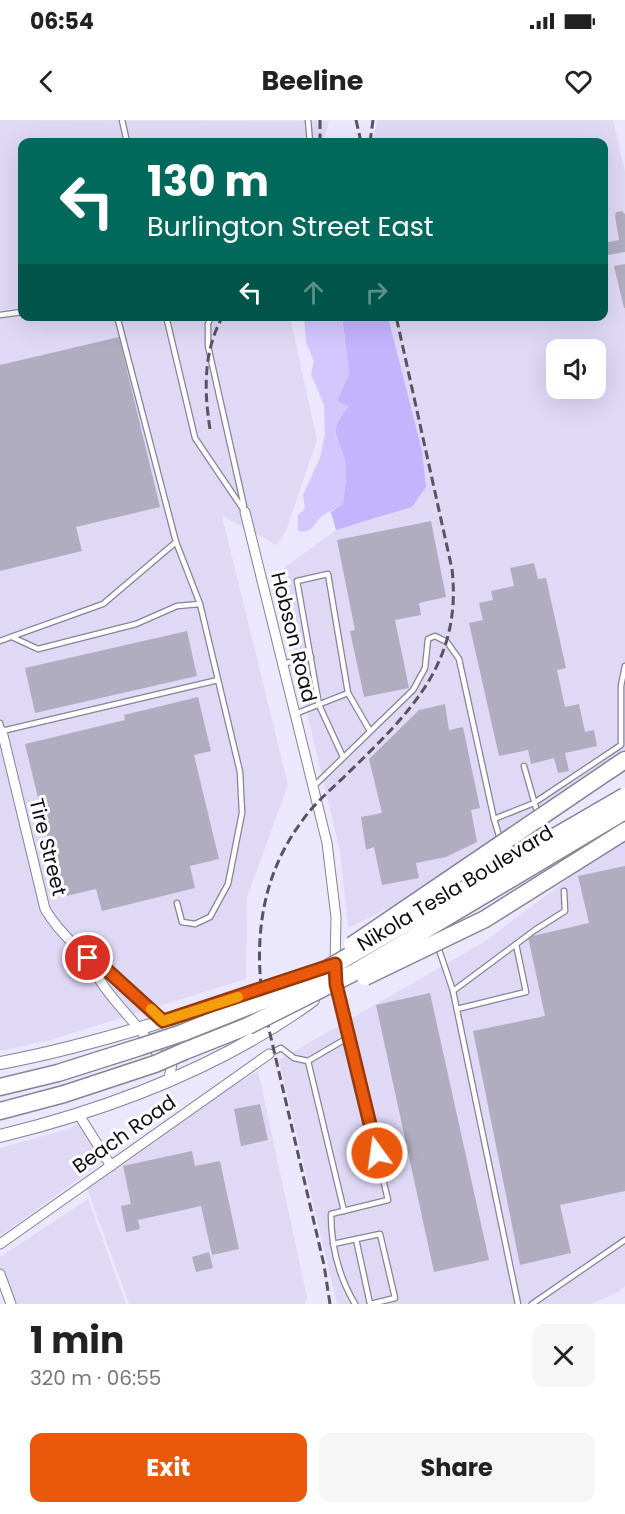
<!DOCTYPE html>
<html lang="en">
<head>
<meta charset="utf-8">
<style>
	:root { --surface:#fff; --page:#f6f6f6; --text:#222; --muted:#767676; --accent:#ea580c }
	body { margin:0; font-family:Poppins,sans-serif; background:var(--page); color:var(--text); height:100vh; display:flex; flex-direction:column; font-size:22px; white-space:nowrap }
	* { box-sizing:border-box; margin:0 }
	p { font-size:20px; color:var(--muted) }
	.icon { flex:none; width:33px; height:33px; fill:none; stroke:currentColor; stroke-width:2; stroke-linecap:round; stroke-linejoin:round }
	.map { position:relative; height:1184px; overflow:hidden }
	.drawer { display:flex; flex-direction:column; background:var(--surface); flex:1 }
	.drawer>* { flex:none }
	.guide { position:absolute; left:18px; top:18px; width:590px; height:183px; border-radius:12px; box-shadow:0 6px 24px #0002; background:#00695c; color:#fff; overflow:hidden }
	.fabs { position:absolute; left:546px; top:219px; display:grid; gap:12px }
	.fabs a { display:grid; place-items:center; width:60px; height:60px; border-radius:12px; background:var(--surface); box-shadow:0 6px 24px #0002; font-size:30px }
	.pin { position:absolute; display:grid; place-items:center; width:51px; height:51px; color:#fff; margin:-26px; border:3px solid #fff; border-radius:50%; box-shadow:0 2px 6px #0007 }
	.me { position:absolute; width:66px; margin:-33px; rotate:346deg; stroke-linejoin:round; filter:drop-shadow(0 0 4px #0008) }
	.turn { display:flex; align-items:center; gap:21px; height:126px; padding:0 30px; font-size:27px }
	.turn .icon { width:78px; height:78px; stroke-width:2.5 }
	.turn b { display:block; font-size:42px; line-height:51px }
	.lanes { display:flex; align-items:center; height:57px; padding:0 30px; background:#0003; justify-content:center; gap:30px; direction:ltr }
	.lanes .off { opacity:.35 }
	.round { display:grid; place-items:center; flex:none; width:63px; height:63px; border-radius:12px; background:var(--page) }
	.summary { display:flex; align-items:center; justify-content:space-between; height:102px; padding:0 30px }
	h1 { font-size:36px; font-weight:700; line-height:45px }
	.primary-button { display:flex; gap:12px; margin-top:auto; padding:12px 30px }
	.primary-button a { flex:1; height:69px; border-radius:12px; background:var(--accent); color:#fff; font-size:24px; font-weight:700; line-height:69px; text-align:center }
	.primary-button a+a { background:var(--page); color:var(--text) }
	.status { display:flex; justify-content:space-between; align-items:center; height:42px; padding:0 30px; background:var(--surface); direction:ltr }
	.status svg { height:16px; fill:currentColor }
	header { display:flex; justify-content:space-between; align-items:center; height:78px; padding:0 30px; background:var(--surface); font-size:27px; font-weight:700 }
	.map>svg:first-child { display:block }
	.built { fill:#dfd9f6; fill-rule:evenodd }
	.green { fill:#c4b3fd }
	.water { fill:#d3c7ff }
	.building { fill:#b1adc1 }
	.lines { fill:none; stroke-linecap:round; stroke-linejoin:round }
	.service-casing { stroke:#878397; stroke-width:7 }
	.minor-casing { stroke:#878397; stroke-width:11 }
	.secondary-casing { stroke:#878397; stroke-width:14 }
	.motorway-casing { stroke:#878397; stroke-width:19 }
	.service { stroke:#fff; stroke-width:4.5 }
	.minor { stroke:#fff; stroke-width:9 }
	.secondary { stroke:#fff; stroke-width:12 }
	.motorway { stroke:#fff; stroke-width:16 }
	.rail { stroke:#575460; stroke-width:3; stroke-dasharray:9 4.5; stroke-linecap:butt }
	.motorway-bridge-casing { stroke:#878397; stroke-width:19; stroke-linecap:butt }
	.motorway-bridge { stroke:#fff; stroke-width:16 }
	.route-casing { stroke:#983908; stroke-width:15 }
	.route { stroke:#ea580c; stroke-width:10 }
	.slow { stroke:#f59e0b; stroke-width:10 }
	.labels { text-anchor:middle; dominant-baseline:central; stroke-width:6; stroke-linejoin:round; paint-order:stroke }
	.street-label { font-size:20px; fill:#0f0d14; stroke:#fff }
</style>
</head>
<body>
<div class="status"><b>06:54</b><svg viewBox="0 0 49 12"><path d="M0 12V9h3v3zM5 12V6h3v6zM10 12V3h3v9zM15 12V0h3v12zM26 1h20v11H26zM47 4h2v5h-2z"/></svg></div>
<header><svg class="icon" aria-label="back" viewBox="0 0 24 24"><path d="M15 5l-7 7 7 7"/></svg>Beeline<svg class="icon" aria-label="heart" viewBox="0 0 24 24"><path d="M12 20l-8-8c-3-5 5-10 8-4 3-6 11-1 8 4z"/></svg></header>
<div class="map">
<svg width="625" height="1184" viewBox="0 0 625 1184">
	<rect width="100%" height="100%" fill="#ebe7fd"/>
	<!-- built -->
	<g class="built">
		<polygon points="0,0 329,1 323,22 22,22 22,196 290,197 317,320 286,411 277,425 222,396 288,665 247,777 246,859 54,919 0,931"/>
		<path d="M377,0H613L625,52V648L514,727L348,808L340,731L274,455L336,410L389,395L388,197L603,196V22H373ZM556,230H596V268H556Z"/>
		<polygon points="625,716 625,1166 617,1173 590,1184 337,1184 279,940 484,822"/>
		<polygon points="258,951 307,1177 305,1184 129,1184 84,1060 114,1038"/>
		<polygon points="87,999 89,1020 106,1039 0,1116 0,1028 69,1009"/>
		<polygon points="88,1079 126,1184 6,1184 0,1163 0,1137"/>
	</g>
	<!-- green -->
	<path class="green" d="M342,197H388L422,331L426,367L412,387L336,410L331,392L343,384C344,371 348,354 345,342C339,314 326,314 348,287L337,281L349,253Z"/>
	<!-- water -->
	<path class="water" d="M304,197H342L349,253L337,281L349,286C325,314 339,314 345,342C348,354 344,372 343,384C337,388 331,391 325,394C314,400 315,414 298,411V395L305,389L303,375L320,338L325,314L324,285L311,254L314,241L306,223Z"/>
	<!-- building -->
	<g class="building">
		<polygon points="622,91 625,94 625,132 603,136 603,123 619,120 615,96 616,92"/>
		<polygon points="625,144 625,188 624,188 614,146"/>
		<polygon points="119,217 160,387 76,407 82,431 0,451 0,245"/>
		<polygon points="431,401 446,477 419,483 421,495 395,500 409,568 364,577 350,511 355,510 337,420"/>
		<polygon points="534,443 538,459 546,458 566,548 557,550 565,587 579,584 585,612 594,610 597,626 565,633 569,651 558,653 554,638 531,644 528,630 499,636 469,503 483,500 479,483 493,480 491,471 514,466 510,448"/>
		<polygon points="187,511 197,556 35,593 25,548"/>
		<polygon points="198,577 211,631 194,635 219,739 190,746 195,768 175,773 102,791 96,769 62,777 25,624 125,600 124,595"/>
		<polygon points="445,584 449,610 463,607 480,688 471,690 477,722 446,737 416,743 419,758 382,765 374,727 366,730 361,697 382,693 369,639 419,590"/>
		<polygon points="625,746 625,1071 560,1085 571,1133 520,1145 473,911 545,896 528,817 589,803 578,756"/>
		<polygon points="430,873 489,1140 434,1152 376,885"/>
		<polygon points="260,984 268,1020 241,1026 234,989"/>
		<polygon points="192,1031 195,1046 220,1041 239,1129 212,1135 201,1086 138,1100 140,1109 126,1112 121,1086 131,1084 123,1046"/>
		<polygon points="209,1132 213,1148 196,1152 192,1137"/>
	</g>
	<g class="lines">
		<!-- service casing -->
		<g class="service-casing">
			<g id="service">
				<polyline points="122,0 127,22"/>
				<polyline points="308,0 310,22"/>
				<polyline points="0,195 22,192"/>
				<polyline points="166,196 195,318 245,392"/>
				<polyline points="211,196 208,204 208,226 244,386"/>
				<polyline points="176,422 200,484"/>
				<polyline points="12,517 38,529 136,504 177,486 200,484 240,652 242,693 228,764 210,797 195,804 182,802 177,783"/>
				<polyline points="0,521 103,484 176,422 117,196"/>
				<polyline points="282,544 311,537"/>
				<polyline points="295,594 348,573"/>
				<polyline points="0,603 2,611 218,560"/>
				<polyline points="343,637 319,585 297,461 328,454 348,573 370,611"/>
				<polyline points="524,646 538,695"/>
				<polyline points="315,665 413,570 425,548 428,519 435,516 447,522 459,539 494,699 534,683 621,625 621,566 625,546"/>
				<polyline points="494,699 500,719"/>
				<polyline points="432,809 453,871 518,1184"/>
				<path d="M337,867L388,1080L331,1094C331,1125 339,1157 355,1184"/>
				<polyline points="453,871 535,810 565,791 564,771"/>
				<polyline points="457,889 526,872 516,824"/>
				<polyline points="269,934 281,928 294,938 308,941 349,917"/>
				<polyline points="308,941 344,1091"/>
				<polyline points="356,1119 370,1184"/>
				<polyline points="333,1124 380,1114 395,1178 371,1184"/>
				<polyline points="532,1184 625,1120"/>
			</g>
		</g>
		<!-- minor casing -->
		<g class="minor-casing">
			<g id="minor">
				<polyline points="245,392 327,723 336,797 335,846"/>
				<path d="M2,611L45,789C67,826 106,850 139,878C146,885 156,892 163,900C175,916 174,940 169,958"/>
				<path d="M88,838C105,879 142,904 163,943"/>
				<polyline points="79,995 111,1046"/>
				<polyline points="0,1124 269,934"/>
				<polyline points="0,1154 11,1184"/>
			</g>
		</g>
		<!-- secondary casing -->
		<g class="secondary-casing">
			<g id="secondary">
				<path d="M0,943C106,923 208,887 310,852"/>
				<path d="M0,1016C110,989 221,947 313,880"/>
			</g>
		</g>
		<!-- motorway casing -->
		<g class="motorway-casing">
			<g id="motorway">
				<polyline points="610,650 625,640"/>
				<polyline points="185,931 248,906"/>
				<polyline points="0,967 58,953 140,927"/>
				<polyline points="0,991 64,974"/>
			</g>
		</g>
		<!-- service -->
		<use href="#service" class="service"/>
		<!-- minor -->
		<use href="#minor" class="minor"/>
		<!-- secondary -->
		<use href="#secondary" class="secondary"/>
		<!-- motorway -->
		<use href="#motorway" class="motorway"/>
		<!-- rail -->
		<g class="rail">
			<polyline points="320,0 320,22"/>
			<polyline points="356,0 361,22"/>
			<polyline points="370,22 373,0"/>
			<path d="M210,309C204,271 203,231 223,196"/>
			<path d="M330,1184L324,1145L264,888C253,821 261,756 302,701C313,685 328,672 343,658C406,596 463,546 452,449L396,196"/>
		</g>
		<!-- motorway-bridge casing -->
		<g class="motorway-bridge-casing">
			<g id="motorway-bridge">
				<polyline points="352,825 610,650"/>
				<polyline points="365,857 485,799 625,711"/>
				<polyline points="248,906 353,853 625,691"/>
				<polyline points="140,927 182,913 292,869 625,676"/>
				<polyline points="64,974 155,944 185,931"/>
			</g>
		</g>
		<!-- motorway-bridge -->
		<use href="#motorway-bridge" class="motorway-bridge"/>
	</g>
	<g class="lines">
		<!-- route casing -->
		<g class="route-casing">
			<polyline id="route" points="88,838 108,851 163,901 335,844 336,864 377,1033"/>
		</g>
		<!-- route -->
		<use href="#route" class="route"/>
		<!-- slow -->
		<polyline class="slow" points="151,889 163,901 238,877"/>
	</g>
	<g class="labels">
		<!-- street labels -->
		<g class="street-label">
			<text transform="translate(294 517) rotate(76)">Hobson Road</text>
			<text transform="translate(48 727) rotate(76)">Tire Street</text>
			<text transform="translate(455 768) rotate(-31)">Nikola Tesla Boulevard</text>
			<text transform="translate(124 1014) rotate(-35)">Beach Road</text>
		</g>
	</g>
</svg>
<div class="fabs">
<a><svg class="icon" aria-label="sound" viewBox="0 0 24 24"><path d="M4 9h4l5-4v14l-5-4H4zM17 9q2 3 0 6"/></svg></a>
</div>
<div class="pin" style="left:88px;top:838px;background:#d93025"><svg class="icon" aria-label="arrive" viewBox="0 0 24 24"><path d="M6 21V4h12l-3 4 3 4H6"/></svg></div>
<svg class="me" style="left:377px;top:1033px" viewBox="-20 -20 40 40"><circle r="17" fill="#ea580c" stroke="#fff" stroke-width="3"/><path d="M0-11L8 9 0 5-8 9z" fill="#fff"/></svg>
<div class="guide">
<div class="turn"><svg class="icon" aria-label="left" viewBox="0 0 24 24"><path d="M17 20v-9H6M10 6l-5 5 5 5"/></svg><div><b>130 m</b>Burlington Street East</div></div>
<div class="lanes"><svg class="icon" aria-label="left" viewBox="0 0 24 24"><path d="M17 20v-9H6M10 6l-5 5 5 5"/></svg><svg class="icon off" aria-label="ahead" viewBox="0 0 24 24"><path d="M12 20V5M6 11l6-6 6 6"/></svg><svg class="icon off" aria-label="right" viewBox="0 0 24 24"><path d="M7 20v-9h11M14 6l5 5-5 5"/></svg></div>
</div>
</div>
<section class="drawer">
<div class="summary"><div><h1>1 min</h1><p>320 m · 06:55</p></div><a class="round"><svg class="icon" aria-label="close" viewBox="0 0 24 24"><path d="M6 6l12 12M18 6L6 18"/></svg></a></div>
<div class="primary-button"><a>Exit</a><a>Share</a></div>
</section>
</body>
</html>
